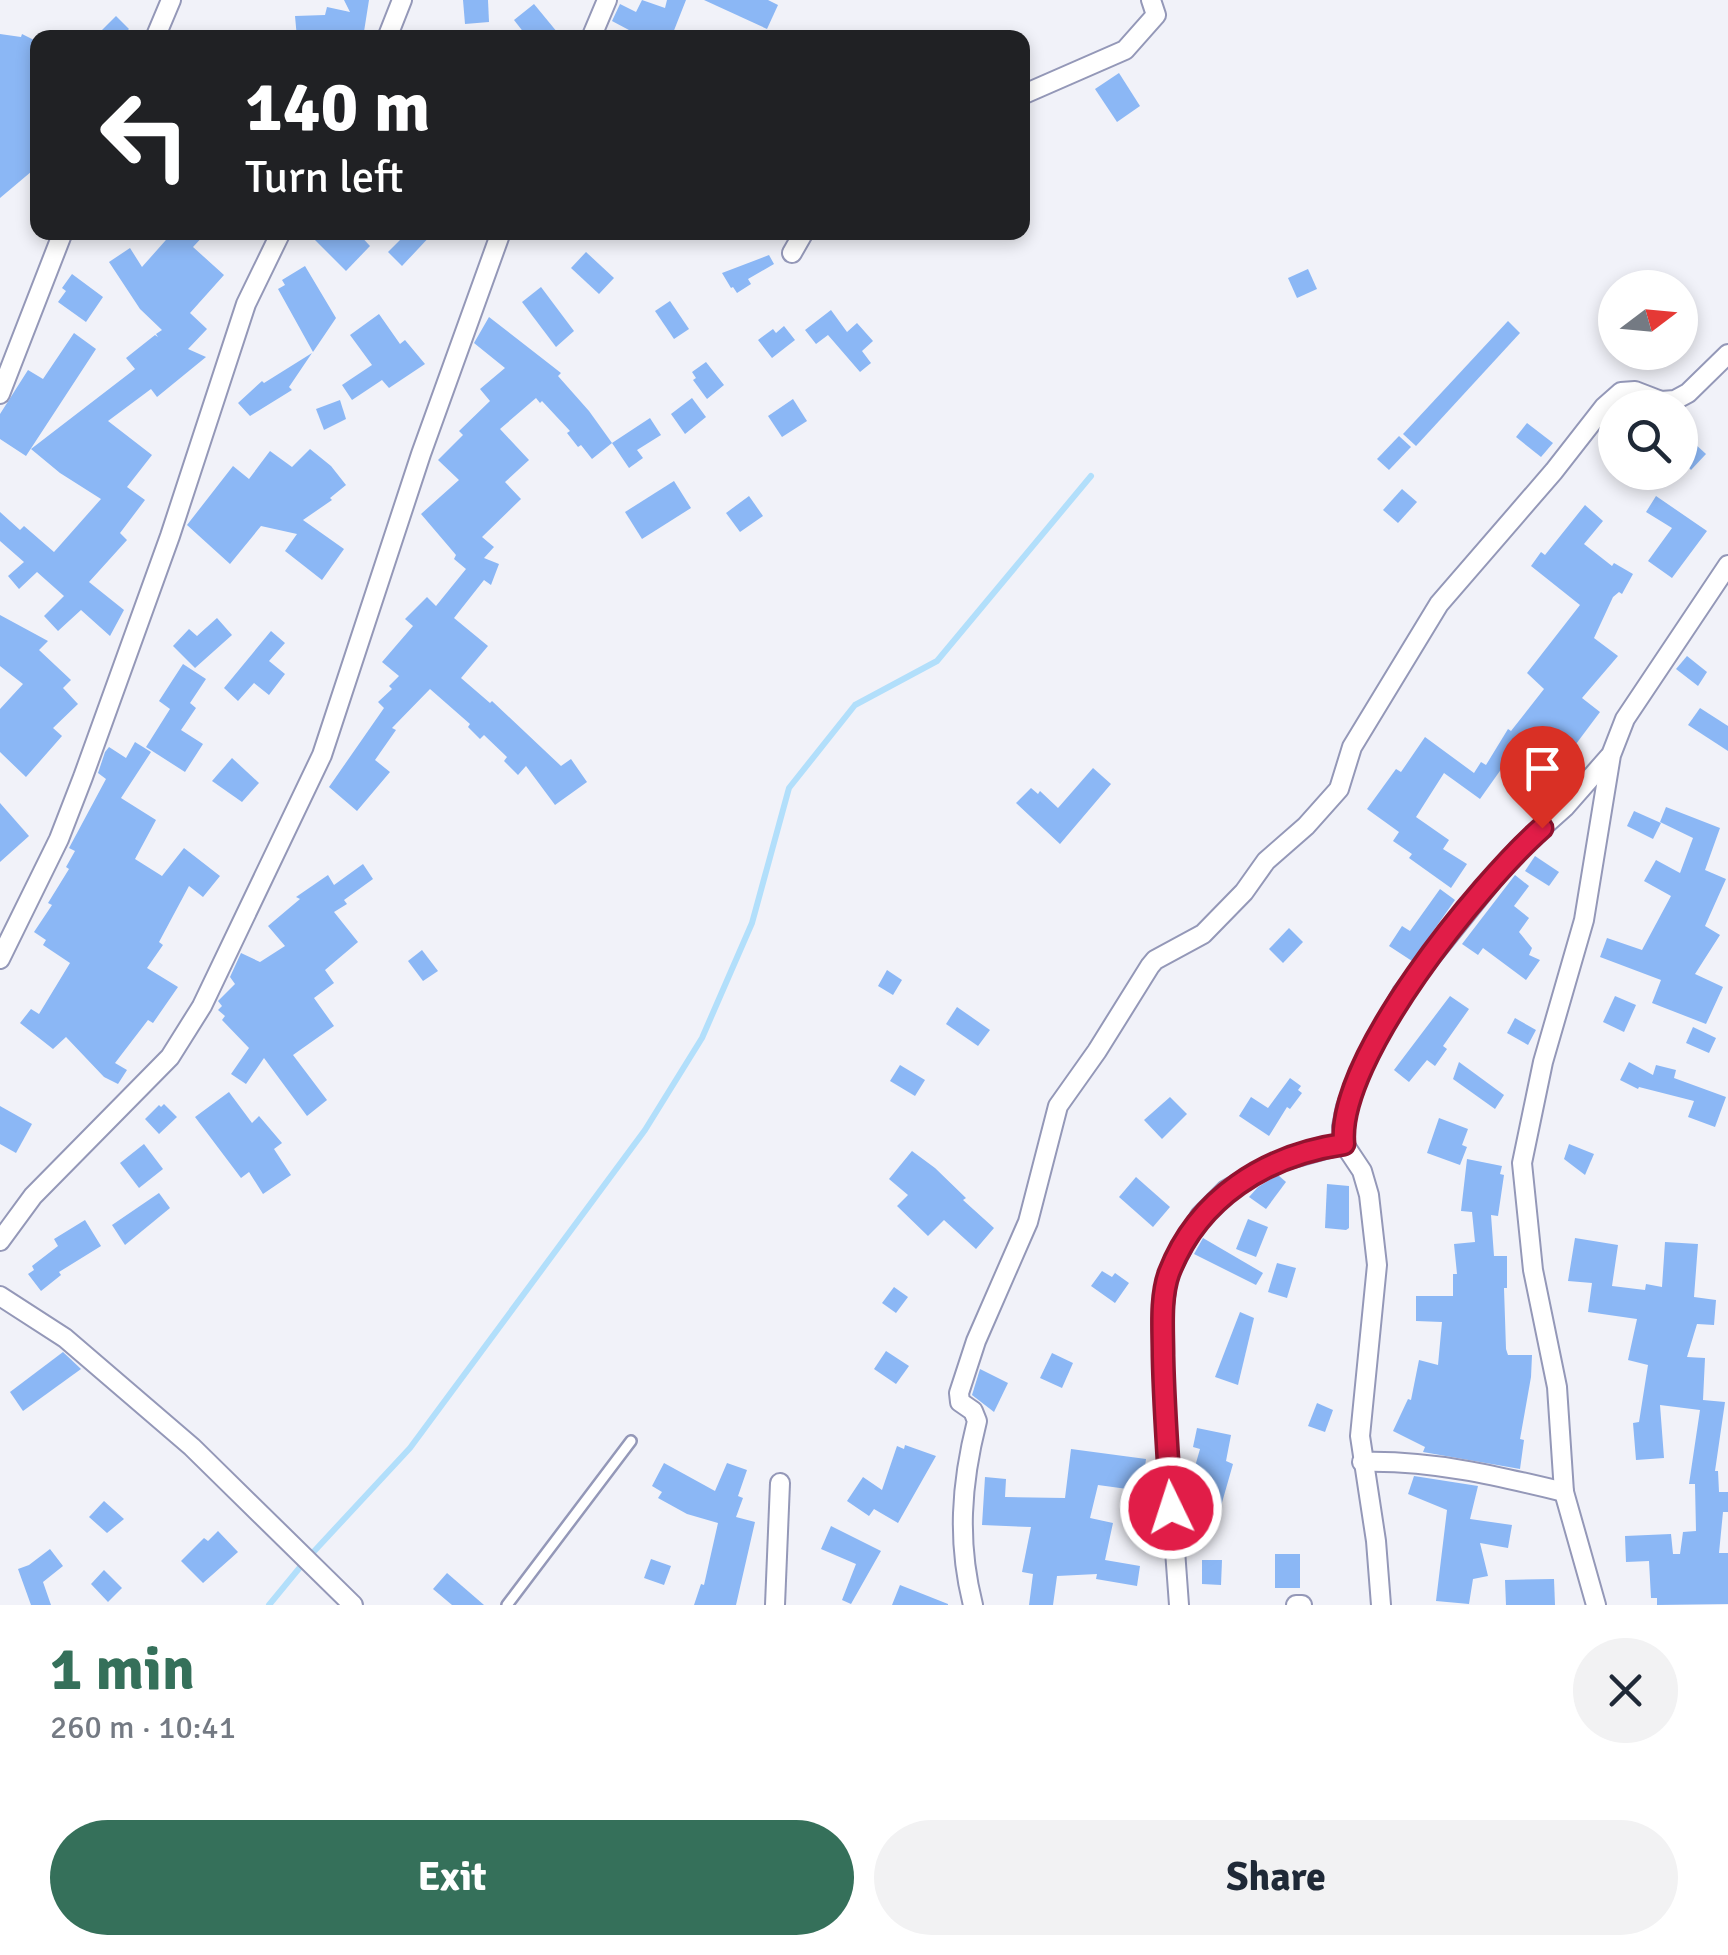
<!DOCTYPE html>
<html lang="en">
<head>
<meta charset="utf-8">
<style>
	:root { --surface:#fff; --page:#f2f2f3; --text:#1f2937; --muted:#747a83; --accent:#35705a }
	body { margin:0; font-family:Signika,sans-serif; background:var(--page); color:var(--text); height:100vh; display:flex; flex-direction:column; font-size:38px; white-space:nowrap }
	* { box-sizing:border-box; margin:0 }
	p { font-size:32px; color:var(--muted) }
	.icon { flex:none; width:55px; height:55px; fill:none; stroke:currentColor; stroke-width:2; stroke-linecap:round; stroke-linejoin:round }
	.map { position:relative; height:1605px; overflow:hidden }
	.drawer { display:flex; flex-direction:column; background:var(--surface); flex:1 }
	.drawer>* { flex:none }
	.hud { position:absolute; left:30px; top:30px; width:1000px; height:210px; border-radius:20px; box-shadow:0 5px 15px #0003; background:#202124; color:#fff; overflow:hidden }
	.needle { width:65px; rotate:74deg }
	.buttons { position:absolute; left:1598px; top:270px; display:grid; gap:20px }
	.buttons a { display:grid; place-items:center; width:100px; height:100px; border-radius:50%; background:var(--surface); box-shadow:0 5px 15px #0003; font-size:50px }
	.pin { position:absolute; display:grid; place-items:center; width:85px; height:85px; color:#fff; margin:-102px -42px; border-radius:50% 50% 50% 0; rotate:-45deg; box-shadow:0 0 10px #0007 }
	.pin .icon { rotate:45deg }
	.me { position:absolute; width:110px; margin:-55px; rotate:356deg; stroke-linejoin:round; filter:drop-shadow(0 0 8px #0008) }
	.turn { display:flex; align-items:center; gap:35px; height:210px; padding:0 50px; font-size:45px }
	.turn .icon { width:130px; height:130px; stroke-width:2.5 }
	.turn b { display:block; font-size:70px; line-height:85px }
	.round { display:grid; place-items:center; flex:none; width:105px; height:105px; border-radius:52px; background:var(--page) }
	.overview { display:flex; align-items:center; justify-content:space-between; height:170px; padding:0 50px }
	h1 { font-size:60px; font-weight:700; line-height:75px; color:var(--accent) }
	.cta { display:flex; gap:20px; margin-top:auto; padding:20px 50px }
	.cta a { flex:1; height:115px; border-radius:60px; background:var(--accent); color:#fff; font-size:40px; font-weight:700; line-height:115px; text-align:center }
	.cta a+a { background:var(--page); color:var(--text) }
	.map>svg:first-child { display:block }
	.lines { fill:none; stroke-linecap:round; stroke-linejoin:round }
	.stream { stroke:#b2dffb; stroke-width:6 }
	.building { fill:#8bb7f5 }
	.lane-casing { stroke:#9498b8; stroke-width:14 }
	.street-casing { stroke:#9498b8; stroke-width:22 }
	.lane { stroke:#fff; stroke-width:9 }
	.street { stroke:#fff; stroke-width:18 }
	.route-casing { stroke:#92132f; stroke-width:25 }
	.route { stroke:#e11d48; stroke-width:18 }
</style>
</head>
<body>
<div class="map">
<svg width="1728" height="1605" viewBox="0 0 1728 1605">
	<rect width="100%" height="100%" fill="#f1f2f9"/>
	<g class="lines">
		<!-- stream -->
		<polyline class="stream" points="269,1605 306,1560 410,1448 645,1130 702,1038 752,923 789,788 855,705 937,661 1091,476"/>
	</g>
	<!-- building -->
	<g class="building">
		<polygon points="344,0 369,0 363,38 297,38 295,16 325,15 327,7 350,12"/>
		<polygon points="463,0 488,0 489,22 465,24"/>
		<polygon points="642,0 665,8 667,0 686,0 671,38 644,38 612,21 620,4 636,12"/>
		<polygon points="704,0 768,0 778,5 767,29"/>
		<polygon points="534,4 562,38 528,38 514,20"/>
		<polygon points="116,16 129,29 120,38 94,38"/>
		<polygon points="0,34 21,37 22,34 38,42 38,166 0,198"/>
		<polygon points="1119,73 1140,106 1117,122 1095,89"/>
		<polygon points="173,232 207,232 193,247 224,275 190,313 207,329 188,349 206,357 157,397 151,389 108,421 152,455 127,487 145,500 120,533 127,540 89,582 124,610 110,636 81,610 58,631 44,616 64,596 37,572 19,589 8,576 24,562 0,541 0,512 20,530 24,526 54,552 101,499 60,473 31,449 135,369 126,358 155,335 158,337 156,334 162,330 140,309 109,262 130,248 142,267"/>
		<polygon points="307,232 357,232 370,246 346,271"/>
		<polygon points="408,232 434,232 402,266 388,252"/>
		<polygon points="586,252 614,278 599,294 571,268"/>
		<polygon points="769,255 774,264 748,279 751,284 737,293 733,287 731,288 722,273"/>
		<polygon points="305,266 336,318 313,352 278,289 285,285 282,280"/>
		<polygon points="1308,269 1317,289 1297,298 1288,278"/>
		<polygon points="72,274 103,297 86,322 58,302 66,291 62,288"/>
		<polygon points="541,287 574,331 556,347 522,302"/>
		<polygon points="670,301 689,329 674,339 655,311"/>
		<polygon points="831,310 847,332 857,323 873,341 862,351 871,363 860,372 828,335 816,344 805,330"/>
		<polygon points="379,314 400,344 405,340 425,364 389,388 382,380 352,400 342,385 372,365 350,335"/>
		<polygon points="489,317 561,373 558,376 589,411 612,443 592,459 581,445 578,447 567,433 570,431 542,401 540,403 536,398 500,429 529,460 505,482 521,499 482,537 494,547 484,558 499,564 491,585 484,580 454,618 488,646 461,678 490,703 492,701 561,766 571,759 587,782 555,805 526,766 518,775 504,761 507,757 484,735 480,739 468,727 470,724 430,689 392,728 396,730 375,760 390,772 357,811 329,787 384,708 378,702 392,689 389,686 399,676 382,662 413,626 405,619 427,597 436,606 466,569 454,559 456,555 421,514 459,480 438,460 463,435 459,431 490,401 480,389 505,368 474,343"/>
		<polygon points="1508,321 1520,333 1416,446 1403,434"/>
		<polygon points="784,326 795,340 772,358 758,340 773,329 776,333"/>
		<polygon points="74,333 96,349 26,456 0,439 0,414 28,370 43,379"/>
		<polygon points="312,353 289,387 292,390 250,416 238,403 262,381 264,383"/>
		<polygon points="706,362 724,385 707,399 693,380 696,378 692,372"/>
		<polygon points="692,398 706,417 685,434 671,414"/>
		<polygon points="793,399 807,421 782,437 768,416"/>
		<polygon points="340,400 346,419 324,430 316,409"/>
		<polygon points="650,418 661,435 637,450 643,458 629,468 612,443"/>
		<polygon points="1527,423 1553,443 1541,457 1516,437"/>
		<polygon points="1399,436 1411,447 1389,470 1377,459"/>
		<polygon points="1694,443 1706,454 1691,470 1680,458"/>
		<polygon points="310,449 331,466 346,485 330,498 332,500 303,520 344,549 322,580 285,551 297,534 261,526 230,564 187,525 233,466 249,479 270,451 292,467"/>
		<polygon points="674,481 691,508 642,539 625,512"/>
		<polygon points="1402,489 1417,502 1398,523 1383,510"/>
		<polygon points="749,496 763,516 740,532 726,513"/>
		<polygon points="1656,496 1707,531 1672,578 1648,561 1672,528 1646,512"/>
		<polygon points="1585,505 1603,521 1584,544 1612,566 1614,563 1633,574 1622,594 1619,592 1613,597 1594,638 1618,656 1582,698 1600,712 1570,752 1542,731 1518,768 1507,761 1480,799 1444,773 1416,817 1449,840 1443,849 1467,864 1451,888 1409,858 1412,854 1393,841 1399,832 1367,809 1396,769 1401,772 1425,737 1474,773 1481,762 1486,765 1508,729 1511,731 1544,689 1527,673 1580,605 1531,566 1541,552 1545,555"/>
		<polygon points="0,615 48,641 39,650 71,680 63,688 78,704 53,728 62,736 26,777 0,752 0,709 23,684 0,666"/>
		<polygon points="217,618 232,635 195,668 173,646 189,629 197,636"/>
		<polygon points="271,631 285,643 269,661 285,674 269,695 254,683 238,701 224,688"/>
		<polygon points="1687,656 1707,672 1698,686 1676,669"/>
		<polygon points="183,664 206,679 190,703 196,708 181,730 203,744 185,772 146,747 170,709 159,701"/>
		<polygon points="1700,708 1728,726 1728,751 1688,725"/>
		<polygon points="135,742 151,752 121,798 156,820 135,859 162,876 184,848 220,876 203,897 189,886 159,942 163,945 147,968 178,987 153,1023 148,1020 115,1063 127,1070 118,1084 104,1077 66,1037 53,1049 20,1023 31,1009 39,1014 70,963 43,945 46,940 34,932 52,905 48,903 69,869 66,867 75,851 69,848 106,779 98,773 105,752 109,747 126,758"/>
		<polygon points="232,758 259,783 242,802 212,781"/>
		<polygon points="1093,768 1111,784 1060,844 1016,803 1031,788 1038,794 1040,791 1058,808"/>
		<polygon points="0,803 29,836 0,862"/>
		<polygon points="1666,807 1720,828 1705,870 1726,879 1705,926 1720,935 1695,974 1723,987 1706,1024 1652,1003 1661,980 1600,957 1607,938 1642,950 1671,896 1644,881 1656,860 1680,873 1693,838 1660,822"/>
		<polygon points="1634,811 1661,823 1653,839 1627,826"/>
		<polygon points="1535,856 1559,872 1549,886 1525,871"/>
		<polygon points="363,864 373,879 344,900 347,904 334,912 358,942 325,970 334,983 314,998 334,1026 293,1055 327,1100 307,1116 264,1058 246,1084 231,1074 249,1048 222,1020 225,1016 218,1010 222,1006 218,1001 235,984 230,977 241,953 260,962 285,946 268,926 300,899 296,897 328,875 334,885"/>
		<polygon points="1515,875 1529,886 1514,906 1529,918 1519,932 1532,948 1529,955 1540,960 1526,980 1483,948 1478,955 1462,944"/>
		<polygon points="1440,889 1455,900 1412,961 1389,946 1402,926 1410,931"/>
		<polygon points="1289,928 1303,942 1283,963 1269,949"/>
		<polygon points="422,950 438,971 423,981 408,961"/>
		<polygon points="887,970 902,980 893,995 878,986"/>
		<polygon points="1450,996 1469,1009 1443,1046 1447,1049 1435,1066 1427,1060 1409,1082 1394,1070"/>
		<polygon points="1615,996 1636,1005 1624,1032 1603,1022"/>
		<polygon points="957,1007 990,1030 978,1046 946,1024"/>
		<polygon points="1515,1018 1536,1030 1528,1045 1507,1033"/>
		<polygon points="1693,1027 1716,1038 1709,1053 1686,1043"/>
		<polygon points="1459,1062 1504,1095 1495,1109 1453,1079"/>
		<polygon points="1629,1062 1653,1075 1656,1065 1676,1070 1674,1078 1726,1097 1715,1127 1688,1117 1694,1101 1639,1087 1638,1089 1620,1080"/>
		<polygon points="900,1065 925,1080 915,1096 890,1081"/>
		<polygon points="1290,1078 1301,1086 1298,1090 1302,1093 1290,1109 1287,1107 1269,1136 1239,1116 1251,1097 1268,1108"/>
		<polygon points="229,1092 252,1123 259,1116 282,1143 274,1149 291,1175 263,1194 249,1172 241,1178 195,1117"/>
		<polygon points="1170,1097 1187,1114 1162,1139 1144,1120"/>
		<polygon points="164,1104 177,1117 159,1134 145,1119 159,1105 161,1107"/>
		<polygon points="0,1106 32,1124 16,1153 0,1144"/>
		<polygon points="1439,1118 1468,1129 1462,1145 1467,1147 1460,1165 1427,1153"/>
		<polygon points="144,1144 163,1169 139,1188 120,1163"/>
		<polygon points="1569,1144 1594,1154 1585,1175 1564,1159"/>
		<polygon points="912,1151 935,1168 966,1198 963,1200 994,1228 976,1249 944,1220 928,1236 897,1206 908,1195 889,1179"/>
		<polygon points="1467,1159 1502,1166 1500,1174 1504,1175 1498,1216 1491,1215 1494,1256 1507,1256 1507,1288 1504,1288 1506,1349 1508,1355 1532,1355 1531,1377 1520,1439 1524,1440 1520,1469 1423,1452 1425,1447 1393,1431 1408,1399 1411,1400 1419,1360 1438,1365 1442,1322 1416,1321 1416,1296 1453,1296 1453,1274 1457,1274 1454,1244 1475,1242 1472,1212 1461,1211"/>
		<polygon points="1278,1175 1286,1182 1266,1209 1249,1197 1258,1187"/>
		<polygon points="1136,1177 1170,1207 1153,1227 1119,1197"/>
		<polygon points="1327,1184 1349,1186 1349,1228 1346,1230 1325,1228"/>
		<polygon points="159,1193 170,1208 125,1245 112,1225"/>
		<polygon points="1248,1219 1268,1227 1256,1257 1236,1249"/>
		<polygon points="85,1220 101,1246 59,1272 61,1275 41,1291 28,1274 34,1270 32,1266 58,1246 54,1239"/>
		<polygon points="1203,1238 1263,1273 1256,1285 1194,1254"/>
		<polygon points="1575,1238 1618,1245 1612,1286 1645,1290 1646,1284 1662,1287 1665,1242 1698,1244 1694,1297 1716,1300 1714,1325 1697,1324 1687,1357 1705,1358 1703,1400 1725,1402 1715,1471 1718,1471 1719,1492 1728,1492 1728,1512 1723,1512 1719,1553 1728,1553 1728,1604 1657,1605 1657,1598 1651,1598 1649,1561 1626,1562 1625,1536 1671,1534 1673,1554 1680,1554 1683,1532 1696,1531 1695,1484 1689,1484 1700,1410 1660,1405 1664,1458 1636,1460 1633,1423 1639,1422 1648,1365 1628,1360 1637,1319 1588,1312 1592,1283 1568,1281"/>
		<polygon points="1277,1263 1296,1268 1287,1298 1268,1292"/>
		<polygon points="1102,1271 1112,1277 1115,1273 1129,1283 1115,1303 1091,1286"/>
		<polygon points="894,1287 908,1297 896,1313 882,1303"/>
		<polygon points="1240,1312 1254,1318 1238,1385 1215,1377"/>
		<polygon points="886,1351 909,1366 896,1384 874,1369"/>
		<polygon points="63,1352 81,1369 23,1411 10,1392"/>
		<polygon points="1052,1353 1073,1363 1062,1388 1040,1378"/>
		<polygon points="980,1369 1008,1383 994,1412 972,1395"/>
		<polygon points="1317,1403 1333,1410 1325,1432 1308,1426"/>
		<polygon points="1197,1428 1231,1435 1226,1461 1233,1464 1221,1506 1189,1494 1197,1471 1194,1470 1200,1449 1193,1447"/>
		<polygon points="905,1445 936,1456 898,1523 874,1509 869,1516 847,1501 863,1477 882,1490 897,1446 904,1449"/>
		<polygon points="1071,1449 1146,1459 1142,1491 1098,1485 1090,1518 1113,1523 1105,1560 1140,1566 1137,1586 1096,1579 1097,1574 1057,1576 1053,1605 1029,1605 1033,1574 1022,1572 1031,1527 982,1525 985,1477 1006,1479 1005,1497 1065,1498"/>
		<polygon points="664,1463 715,1491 727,1463 747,1470 738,1496 743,1498 736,1517 755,1522 736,1605 694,1605 701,1584 704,1585 718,1523 687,1514 658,1498 662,1492 652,1486"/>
		<polygon points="1414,1476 1478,1486 1470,1519 1512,1525 1508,1548 1480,1543 1488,1576 1473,1579 1469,1604 1436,1601 1447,1510 1408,1494"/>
		<polygon points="104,1501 124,1519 107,1533 89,1517"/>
		<polygon points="831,1526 881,1551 851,1604 842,1600 856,1564 821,1549"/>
		<polygon points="218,1531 238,1552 203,1583 181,1561 204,1538 208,1541"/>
		<polygon points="50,1549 63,1566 43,1582 51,1605 31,1605 18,1569 29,1565"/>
		<rect x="1275" y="1554" width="25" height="34"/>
		<polygon points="651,1559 671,1566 664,1585 644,1578"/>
		<polygon points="1202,1560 1222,1560 1221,1585 1202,1584"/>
		<polygon points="104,1570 122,1588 108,1602 91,1584"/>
		<polygon points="447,1573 484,1605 452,1605 433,1589"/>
		<polygon points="1554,1579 1555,1605 1506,1605 1505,1580"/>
		<polygon points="900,1585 948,1604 948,1605 892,1605"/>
	</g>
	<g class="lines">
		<!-- lane casing -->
		<g class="lane-casing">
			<polyline id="lane" points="507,1605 631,1441"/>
		</g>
		<!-- street casing -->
		<g class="street-casing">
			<g id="street">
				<polyline points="155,38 171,0"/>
				<polyline points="387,38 402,0"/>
				<polyline points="591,38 607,0"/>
				<polyline points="1022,95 1125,50 1156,15 1151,0"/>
				<polyline points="792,253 804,232"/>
				<polyline points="0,394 63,232"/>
				<polyline points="0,959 59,839 83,777 170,536 246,304 281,232"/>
				<polyline points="0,1241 33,1196 170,1057 202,1006 322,755 421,454 501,232"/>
				<polyline points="0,1296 65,1338 192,1447 353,1605"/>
				<path d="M1362,1462C1431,1460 1498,1476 1564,1492"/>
				<polyline points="775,1605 780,1483"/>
				<path d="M973,1605C957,1542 961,1484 977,1421L973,1411L960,1402L959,1393L976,1341L1028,1222L1058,1106L1097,1051L1150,966L1155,960L1203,934L1244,892L1266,861L1306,826L1339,789L1352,747L1439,604L1554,471L1604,407L1621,392L1635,391L1661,401L1675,400L1688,393L1728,354"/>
				<polyline points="1179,1605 1164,1400 1162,1320 1168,1275 1200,1216 1226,1190 1272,1164 1344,1144"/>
				<polyline points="1296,1605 1302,1605"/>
				<polyline points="1381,1605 1376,1541 1360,1436 1377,1265 1369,1195 1362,1171 1344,1144 1342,1127 1346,1107 1366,1059 1402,993 1518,849 1565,807 1609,757"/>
				<polyline points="1596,1605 1564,1492 1557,1387 1533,1270 1522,1163 1543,1062 1584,920 1611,755 1625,719 1728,565"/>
			</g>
		</g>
		<!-- lane -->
		<use href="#lane" class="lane"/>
		<!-- street -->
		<use href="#street" class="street"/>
	</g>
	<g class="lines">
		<!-- route casing -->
		<g class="route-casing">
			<path id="route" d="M1171,1508C1168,1458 1164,1407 1163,1356C1163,1330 1160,1298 1169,1273C1198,1198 1266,1155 1344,1144C1336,1059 1479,884 1542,828"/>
		</g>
		<!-- route -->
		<use href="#route" class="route"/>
	</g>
</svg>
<div class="buttons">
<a><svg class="needle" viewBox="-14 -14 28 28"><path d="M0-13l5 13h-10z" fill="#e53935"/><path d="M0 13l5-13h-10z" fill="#747a83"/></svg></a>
<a><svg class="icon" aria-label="search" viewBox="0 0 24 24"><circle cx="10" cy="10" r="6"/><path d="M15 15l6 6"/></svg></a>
</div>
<div class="pin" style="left:1542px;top:828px;background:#d93025"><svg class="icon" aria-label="arrive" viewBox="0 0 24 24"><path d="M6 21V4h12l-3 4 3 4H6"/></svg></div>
<svg class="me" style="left:1171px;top:1508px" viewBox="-20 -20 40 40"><circle r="17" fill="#e11d48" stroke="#fff" stroke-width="3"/><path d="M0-11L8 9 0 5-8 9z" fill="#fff"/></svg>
<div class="hud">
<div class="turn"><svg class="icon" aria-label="left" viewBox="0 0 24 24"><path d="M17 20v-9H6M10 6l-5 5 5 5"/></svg><div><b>140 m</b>Turn left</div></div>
</div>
</div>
<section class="drawer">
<div class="overview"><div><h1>1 min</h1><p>260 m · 10:41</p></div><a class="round"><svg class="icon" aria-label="close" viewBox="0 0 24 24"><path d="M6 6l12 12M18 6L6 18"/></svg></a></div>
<div class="cta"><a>Exit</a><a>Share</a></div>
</section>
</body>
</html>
